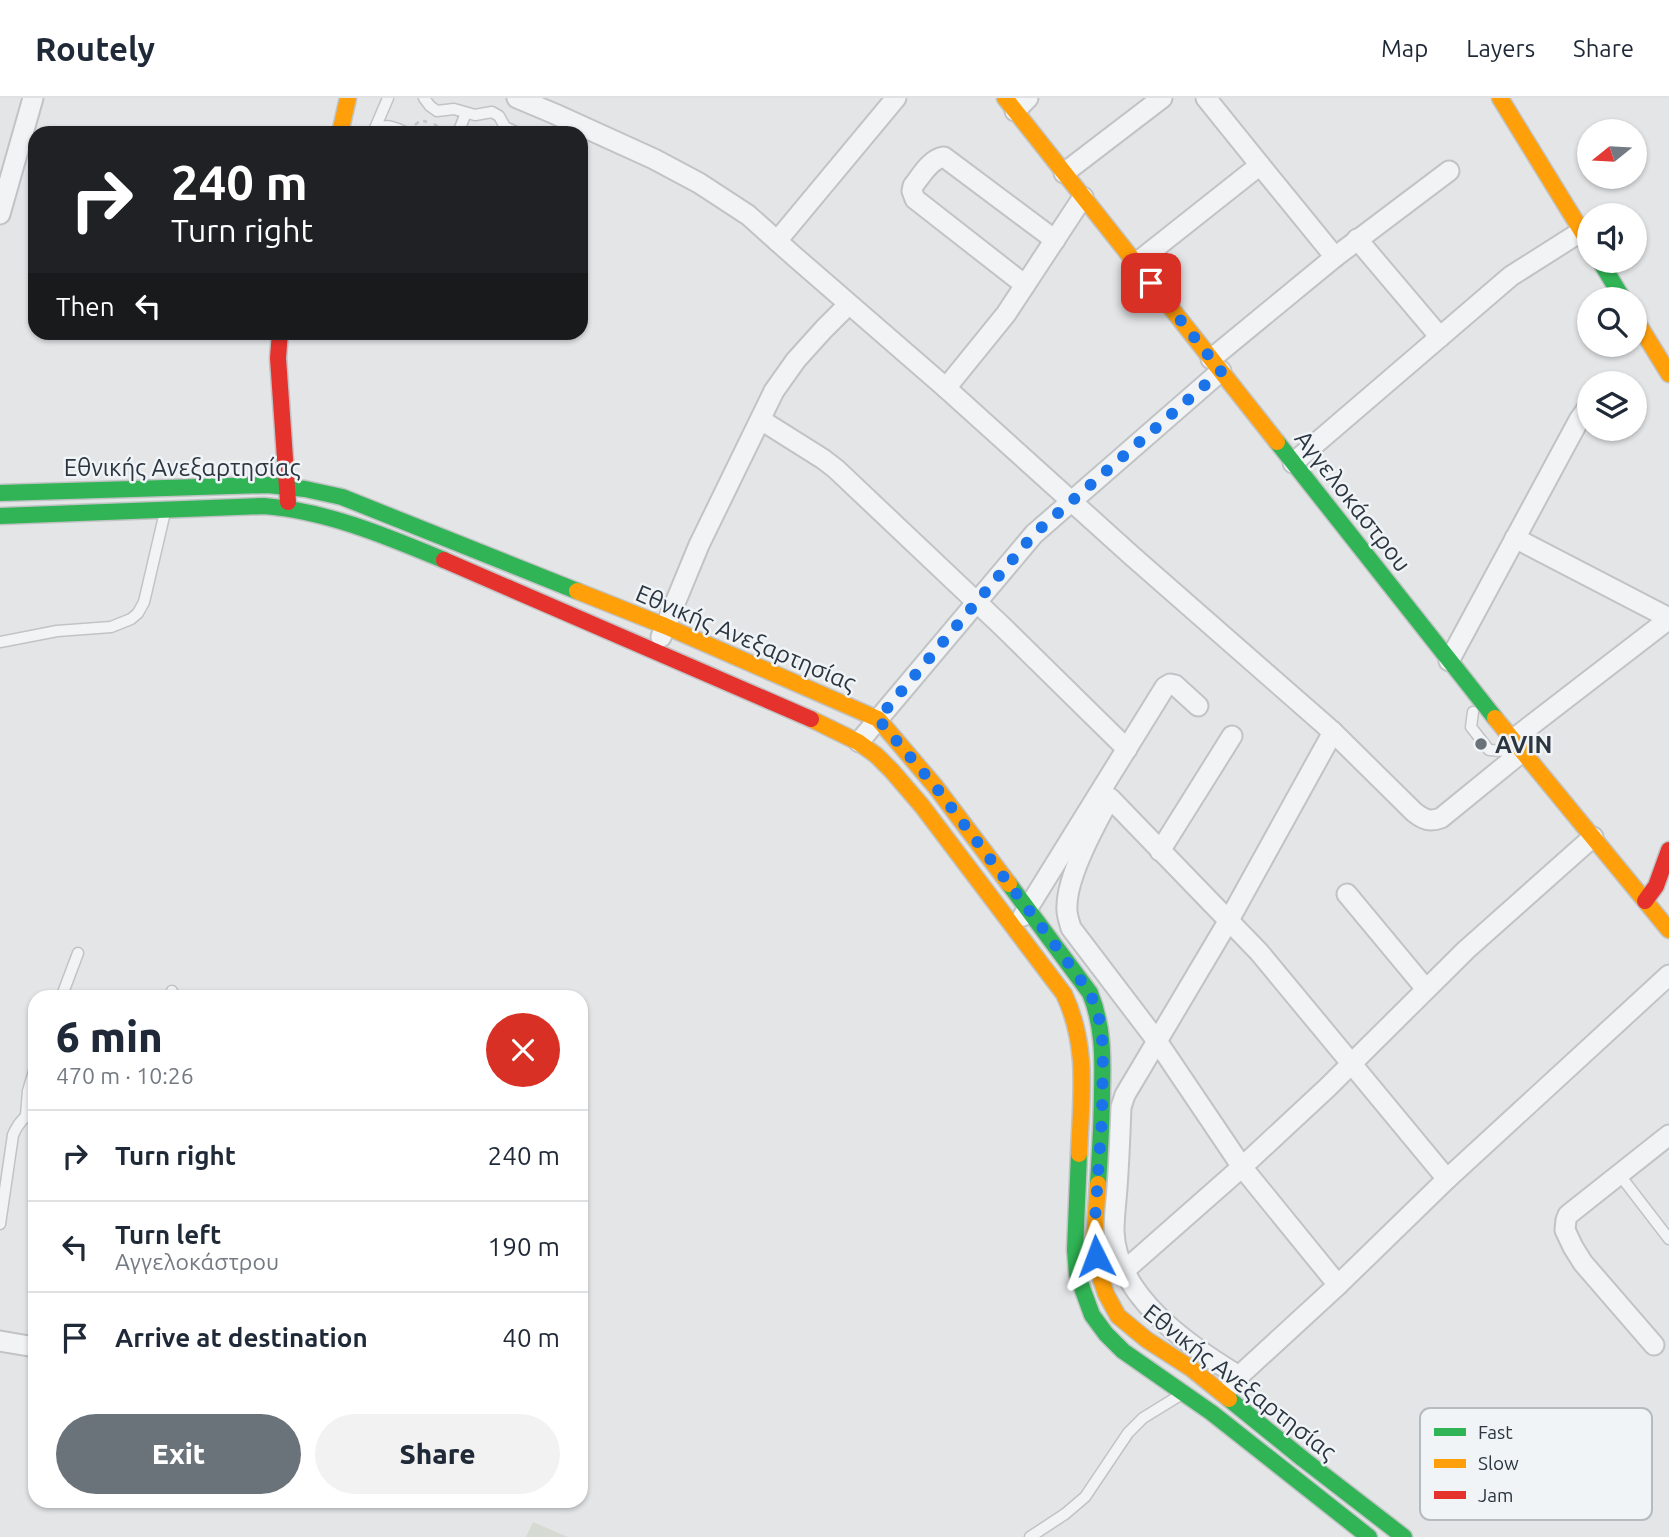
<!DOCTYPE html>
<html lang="en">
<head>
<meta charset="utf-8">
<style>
	:root { --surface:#fff; --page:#f2f2f3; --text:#1f2937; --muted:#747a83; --line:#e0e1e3; --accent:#6b737a }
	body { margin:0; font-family:Ubuntu,sans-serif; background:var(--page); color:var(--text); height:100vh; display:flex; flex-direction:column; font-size:26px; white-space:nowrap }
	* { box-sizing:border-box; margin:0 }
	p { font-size:23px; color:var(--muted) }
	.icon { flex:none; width:38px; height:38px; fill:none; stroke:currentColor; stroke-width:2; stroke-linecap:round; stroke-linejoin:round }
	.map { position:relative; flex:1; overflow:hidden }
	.sheet { position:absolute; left:28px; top:892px; width:560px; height:518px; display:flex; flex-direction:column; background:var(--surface); border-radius:21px; box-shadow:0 2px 5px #0004 }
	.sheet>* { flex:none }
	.hud { position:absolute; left:28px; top:28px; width:560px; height:214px; border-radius:21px; box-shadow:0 2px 5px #0004; background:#202124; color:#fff; overflow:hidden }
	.needle { width:46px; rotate:252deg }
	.buttons { position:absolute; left:1577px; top:21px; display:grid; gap:14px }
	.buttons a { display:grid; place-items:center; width:70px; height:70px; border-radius:50%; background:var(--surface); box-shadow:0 2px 5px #0004; font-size:35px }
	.pin { position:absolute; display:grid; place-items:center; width:60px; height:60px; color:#fff; margin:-30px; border-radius:14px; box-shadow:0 4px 10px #0006 }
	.me { position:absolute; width:77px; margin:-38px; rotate:357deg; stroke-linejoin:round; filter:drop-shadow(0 0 5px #0008) }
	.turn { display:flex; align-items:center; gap:24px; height:147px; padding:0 28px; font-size:32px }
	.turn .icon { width:91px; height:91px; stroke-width:2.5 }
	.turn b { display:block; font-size:49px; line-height:60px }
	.then { display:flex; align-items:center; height:66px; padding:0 28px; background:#0003; gap:14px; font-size:26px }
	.round { display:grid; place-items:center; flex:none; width:74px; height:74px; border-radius:37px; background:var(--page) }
	.headline { display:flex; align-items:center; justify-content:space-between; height:119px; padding:0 28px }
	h1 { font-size:42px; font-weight:800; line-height:52px }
	.cta { display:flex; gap:14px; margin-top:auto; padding:14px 28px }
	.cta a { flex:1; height:80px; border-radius:42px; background:var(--accent); color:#fff; font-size:28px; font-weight:800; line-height:80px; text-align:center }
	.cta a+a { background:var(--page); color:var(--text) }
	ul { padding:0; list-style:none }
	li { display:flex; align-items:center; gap:21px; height:91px; padding:0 28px; border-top:2px solid var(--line) }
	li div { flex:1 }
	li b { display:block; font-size:26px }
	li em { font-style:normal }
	header { display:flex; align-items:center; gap:42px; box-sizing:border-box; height:98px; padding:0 35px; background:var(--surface); border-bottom:2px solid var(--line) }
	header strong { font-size:33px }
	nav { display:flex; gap:38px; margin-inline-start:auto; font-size:24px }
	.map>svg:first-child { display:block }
	.green { fill:#d5dbd3 }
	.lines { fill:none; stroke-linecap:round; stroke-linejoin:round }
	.lane-casing { stroke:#c1c3c5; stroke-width:13 }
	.street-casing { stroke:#c1c3c5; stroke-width:23 }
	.fast-casing { stroke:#c1c3c5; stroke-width:19 }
	.slow-casing { stroke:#c1c3c5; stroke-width:19 }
	.jam-casing { stroke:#c1c3c5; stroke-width:19 }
	.path { stroke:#c3c6c8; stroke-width:2.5; stroke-dasharray:5 5; stroke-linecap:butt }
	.lane { stroke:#f2f3f5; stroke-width:10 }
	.street { stroke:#f2f3f5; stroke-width:19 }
	.fast { stroke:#30b455; stroke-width:16 }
	.slow { stroke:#ff9f0a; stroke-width:16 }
	.jam { stroke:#e5322d; stroke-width:16 }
	.route { stroke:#1a73e8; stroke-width:12; stroke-dasharray:0 21.6 }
	.poi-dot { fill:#6b737a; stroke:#f1f4f7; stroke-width:2.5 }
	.labels { text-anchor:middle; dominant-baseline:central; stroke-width:5; stroke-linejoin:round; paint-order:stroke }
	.street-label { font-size:24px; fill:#2b3640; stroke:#f1f4f7 }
	.poi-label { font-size:24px; font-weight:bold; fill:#2b3640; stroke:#f1f4f7; text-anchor:start }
	.key { fill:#f1f4f7; stroke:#b6bbc0; stroke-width:2 }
	.key-label { font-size:19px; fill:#2b3640 }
</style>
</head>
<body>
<header>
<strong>Routely</strong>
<nav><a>Map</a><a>Layers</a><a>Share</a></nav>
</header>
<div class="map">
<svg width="1669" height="1439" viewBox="0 0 1669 1439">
	<rect width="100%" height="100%" fill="#e3e5e7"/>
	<!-- green -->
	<polygon class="green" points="533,1424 568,1439 526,1439"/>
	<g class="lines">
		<!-- lane casing -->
		<g class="lane-casing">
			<g id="lane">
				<polyline points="424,0 430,8 437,13 454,11 475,17 492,14 499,18 505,29 518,35"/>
				<path d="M374,34C385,23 395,30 407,35"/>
				<polyline points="373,35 388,0"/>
				<polyline points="458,35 466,15"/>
				<polyline points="0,544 57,533 111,529 131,521 138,515 144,504 165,414"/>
				<polyline points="1473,614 1471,629 1489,652 1506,653"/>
				<polyline points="61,900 78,855"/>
				<polyline points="169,900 172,893"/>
				<polyline points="26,1018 28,993 35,970"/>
				<polyline points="1619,1076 1669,1141"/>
				<path d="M0,1126L13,1037C18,1025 24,1019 35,1012"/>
				<polyline points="1030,1439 1065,1416 1085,1399 1128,1335 1143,1320 1182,1296"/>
			</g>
		</g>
		<!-- street casing -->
		<g class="street-casing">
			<g id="street">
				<path d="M517,0L555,16L654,61L699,85L748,117L795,159L946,290L1131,457L1333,634L1414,714C1424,722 1430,724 1441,720L1522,654"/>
				<polyline points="1206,0 1260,67"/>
				<polyline points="1015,13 1028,0"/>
				<polyline points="1064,75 1162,0"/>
				<polyline points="0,116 33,0"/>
				<polyline points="1357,141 1440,239"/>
				<polyline points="777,143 896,0"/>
				<polyline points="1135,166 1260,67 1335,159"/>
				<path d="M1025,187L915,101L912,93L913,88C921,78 930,61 944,59L1055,142"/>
				<polyline points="1211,261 1335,159 1449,73"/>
				<polyline points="946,290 1006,216 1083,99"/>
				<polyline points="761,322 823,361 836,371 1004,530 1127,651"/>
				<polyline points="1293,365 1511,178 1582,133"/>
				<polyline points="1515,440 1669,520"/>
				<polyline points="661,539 699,447 774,293 796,262 824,231 848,207"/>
				<polyline points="1449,563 1579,322 1589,308"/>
				<polyline points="1512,642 1669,521"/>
				<polyline points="859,644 1034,436 1221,273"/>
				<polyline points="1160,753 1232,638"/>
				<polyline points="1347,796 1426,891"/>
				<polyline points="1023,818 1165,589 1170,586 1175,587 1198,608"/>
				<polyline points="1124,1173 1242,1069 1328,989 1466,852 1593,739"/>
				<path d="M1338,1187L1242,1069L1157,943L1071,830C1069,822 1066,816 1067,808C1067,778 1095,727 1110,700L1259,854L1447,1081"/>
				<polyline points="0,1243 35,1249"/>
				<polyline points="1654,1247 1583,1165 1573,1149 1565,1132 1566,1122 1568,1117 1669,1037"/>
				<path d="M1239,1278C1189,1248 1116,1198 1114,1133C1114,1119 1116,1104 1117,1090C1119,1063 1120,1036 1121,1009L1125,997L1229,822L1333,634"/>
				<polyline points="1231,1288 1239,1278 1338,1187 1447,1081 1669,877"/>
			</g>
		</g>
		<!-- fast casing -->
		<g class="fast-casing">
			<g id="fast">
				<polyline points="1600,163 1623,201"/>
				<polyline points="1277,344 1495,620"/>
				<polyline points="0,395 268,387 305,391 342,399 577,493"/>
				<path d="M0,418L264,408C327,413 386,438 444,462"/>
				<path d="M1009,786L1090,895C1103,927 1103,958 1102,992C1102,1024 1100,1055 1098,1086"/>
				<polyline points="1079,1056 1075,1152 1077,1176 1092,1217 1106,1236 1123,1253 1212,1315 1369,1439"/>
				<polyline points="1229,1301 1303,1361 1404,1439"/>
			</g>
		</g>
		<!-- slow casing -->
		<g class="slow-casing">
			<g id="slow">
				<polyline points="1005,0 1277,344"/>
				<polyline points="1500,0 1589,145"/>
				<polyline points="340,35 348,0"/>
				<polyline points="1634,219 1669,276"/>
				<polyline points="577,493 665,528 878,621 935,688 1009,786"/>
				<polyline points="1495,620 1669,832"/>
				<path d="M811,621L858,644L876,657L892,673L922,708L1064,896C1089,949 1081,1000 1079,1056"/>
				<polyline points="1098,1086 1094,1142 1098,1172 1106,1196 1118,1218 1147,1242 1192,1271 1229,1301"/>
			</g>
		</g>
		<!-- jam casing -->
		<g class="jam-casing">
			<g id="jam">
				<polyline points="280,234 278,260 288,404"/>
				<polyline points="444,462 811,621"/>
				<polyline points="1645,803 1656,788 1669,752"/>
			</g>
		</g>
		<!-- path -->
		<g class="path">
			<polyline points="434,26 437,28 436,35"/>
			<polyline points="415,27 421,22 427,24"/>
		</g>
		<!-- lane -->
		<use href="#lane" class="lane"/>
		<!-- street -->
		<use href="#street" class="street"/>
		<!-- fast -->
		<use href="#fast" class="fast"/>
		<!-- slow -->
		<use href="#slow" class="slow"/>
		<!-- jam -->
		<use href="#jam" class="jam"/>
	</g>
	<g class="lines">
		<!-- route -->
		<polyline class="route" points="1096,1158 1095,1122 1102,1019 1103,952 1101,930 1097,912 1090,895 1053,844 935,688 878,621 1034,436 1221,273 1151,185"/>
	</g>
	<!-- markers -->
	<circle class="poi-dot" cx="1481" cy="646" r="7"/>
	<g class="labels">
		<!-- street labels -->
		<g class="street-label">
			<text x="182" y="369">Εθνικής Ανεξαρτησίας</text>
			<text transform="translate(1353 403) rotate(52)">Αγγελοκάστρου</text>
			<text transform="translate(746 540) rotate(23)">Εθνικής Ανεξαρτησίας</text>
			<text transform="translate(1240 1284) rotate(38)">Εθνικής Ανεξαρτησίας</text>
		</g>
		<!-- poi labels -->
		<g class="poi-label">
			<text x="1495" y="646">AVIN</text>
		</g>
	</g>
	<!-- legend -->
	<rect x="1420" y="1310" width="232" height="112" rx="10" class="key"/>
	<rect x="1434" y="1330" width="32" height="8" fill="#30b455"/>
	<rect x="1434" y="1361" width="32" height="9" fill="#ff9f0a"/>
	<rect x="1434" y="1393" width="32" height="8" fill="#e5322d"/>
	<g class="key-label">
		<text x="1478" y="1341">Fast</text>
		<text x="1478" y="1372">Slow</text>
		<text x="1478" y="1404">Jam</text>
	</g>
</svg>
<div class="buttons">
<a><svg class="needle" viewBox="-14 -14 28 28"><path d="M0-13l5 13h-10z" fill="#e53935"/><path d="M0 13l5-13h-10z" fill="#747a83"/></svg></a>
<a><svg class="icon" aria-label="sound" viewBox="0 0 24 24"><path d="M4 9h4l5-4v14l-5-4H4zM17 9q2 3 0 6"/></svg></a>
<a><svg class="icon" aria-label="search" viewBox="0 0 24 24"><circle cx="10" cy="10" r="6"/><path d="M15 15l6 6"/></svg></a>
<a><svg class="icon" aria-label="layers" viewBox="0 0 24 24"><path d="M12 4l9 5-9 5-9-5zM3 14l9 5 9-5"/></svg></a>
</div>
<div class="pin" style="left:1151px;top:185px;background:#d93025"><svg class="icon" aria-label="arrive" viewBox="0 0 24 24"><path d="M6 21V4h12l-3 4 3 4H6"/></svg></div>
<svg class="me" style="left:1096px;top:1158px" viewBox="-20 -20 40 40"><path d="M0-17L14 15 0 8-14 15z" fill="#1a73e8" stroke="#fff" stroke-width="4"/></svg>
<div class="hud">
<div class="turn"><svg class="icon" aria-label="right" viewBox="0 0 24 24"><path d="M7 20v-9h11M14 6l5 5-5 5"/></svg><div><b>240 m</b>Turn right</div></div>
<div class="then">Then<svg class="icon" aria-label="left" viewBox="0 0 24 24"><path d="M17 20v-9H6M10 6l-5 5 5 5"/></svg></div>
</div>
<section class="sheet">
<div class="headline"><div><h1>6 min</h1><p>470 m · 10:26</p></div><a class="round" style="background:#d93025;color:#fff"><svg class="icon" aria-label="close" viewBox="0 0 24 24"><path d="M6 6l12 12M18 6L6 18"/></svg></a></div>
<ul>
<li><svg class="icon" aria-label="right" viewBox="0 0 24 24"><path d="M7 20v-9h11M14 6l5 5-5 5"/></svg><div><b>Turn right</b></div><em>240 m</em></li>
<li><svg class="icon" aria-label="left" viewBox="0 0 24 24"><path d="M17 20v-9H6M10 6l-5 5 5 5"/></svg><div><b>Turn left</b><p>Αγγελοκάστρου</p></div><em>190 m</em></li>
<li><svg class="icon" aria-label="arrive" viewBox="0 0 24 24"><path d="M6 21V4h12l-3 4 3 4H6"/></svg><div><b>Arrive at destination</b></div><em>40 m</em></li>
</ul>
<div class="cta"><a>Exit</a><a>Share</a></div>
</section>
</div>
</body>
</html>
